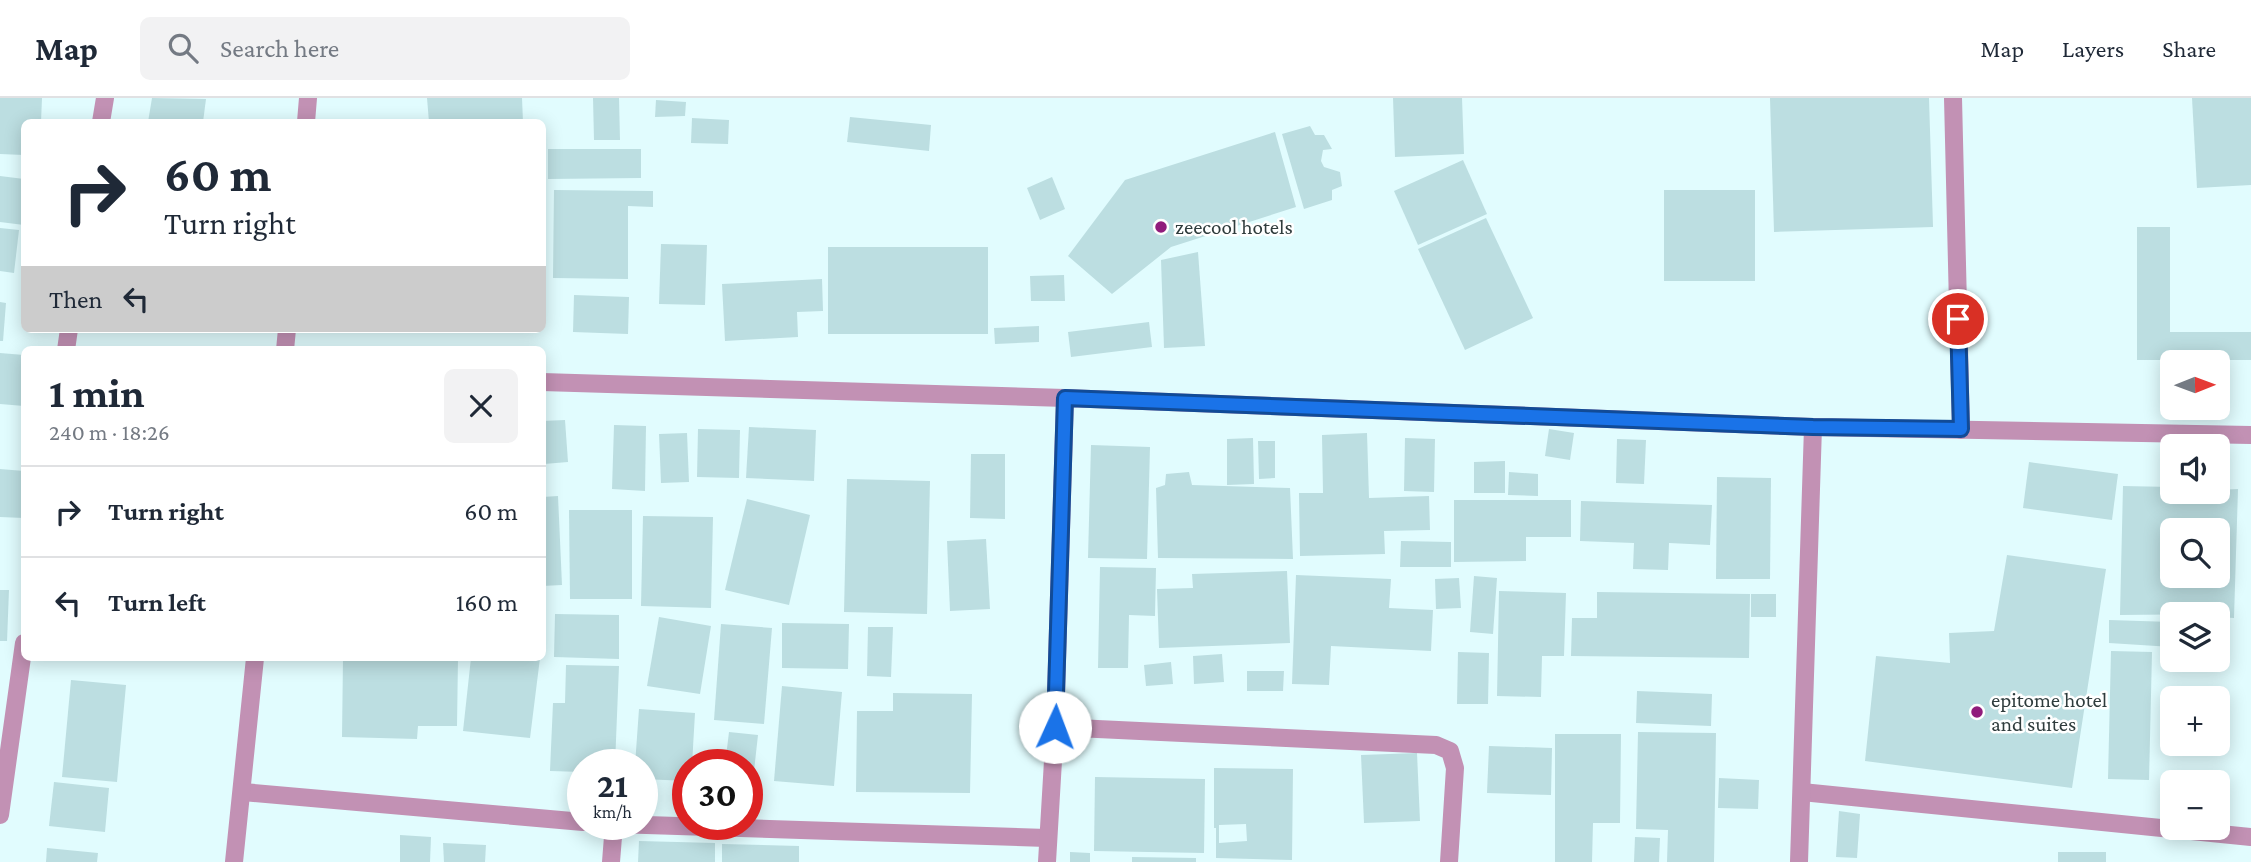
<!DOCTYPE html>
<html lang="en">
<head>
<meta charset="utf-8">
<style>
	:root { --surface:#fff; --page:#f2f2f3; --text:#1f2937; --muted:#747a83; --line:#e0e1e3 }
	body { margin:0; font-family:"Crimson Pro",serif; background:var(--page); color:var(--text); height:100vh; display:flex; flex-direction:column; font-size:26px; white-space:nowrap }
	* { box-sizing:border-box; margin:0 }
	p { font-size:23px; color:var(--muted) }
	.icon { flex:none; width:38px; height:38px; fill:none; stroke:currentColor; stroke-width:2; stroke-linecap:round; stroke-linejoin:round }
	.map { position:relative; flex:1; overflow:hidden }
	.side { position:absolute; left:21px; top:248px; width:525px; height:315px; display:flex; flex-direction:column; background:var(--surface); border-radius:10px; box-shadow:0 4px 18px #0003 }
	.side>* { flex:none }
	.guide { position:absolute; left:21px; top:21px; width:525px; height:214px; border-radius:10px; box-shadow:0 4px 18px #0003; background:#fff; color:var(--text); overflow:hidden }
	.needle { width:46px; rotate:89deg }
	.tools { position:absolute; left:2160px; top:252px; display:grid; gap:14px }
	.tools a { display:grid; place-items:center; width:70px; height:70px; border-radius:10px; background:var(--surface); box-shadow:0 4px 18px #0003; font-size:35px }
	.speed { position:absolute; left:567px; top:651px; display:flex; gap:14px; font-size:35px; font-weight:700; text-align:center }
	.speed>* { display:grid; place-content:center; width:91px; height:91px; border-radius:50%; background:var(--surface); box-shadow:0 4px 18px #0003; line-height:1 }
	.speed small { font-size:18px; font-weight:400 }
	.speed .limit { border:10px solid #d22; background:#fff; color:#111 }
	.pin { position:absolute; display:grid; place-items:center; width:60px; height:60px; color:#fff; margin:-30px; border:4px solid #fff; border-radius:50%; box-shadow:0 2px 7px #0007 }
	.me { position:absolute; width:77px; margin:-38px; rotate:2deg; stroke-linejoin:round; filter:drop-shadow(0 0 5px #0008) }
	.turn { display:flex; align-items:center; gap:24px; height:147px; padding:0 28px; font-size:32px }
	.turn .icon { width:91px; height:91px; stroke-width:2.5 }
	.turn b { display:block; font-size:49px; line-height:60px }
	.then { display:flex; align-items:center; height:66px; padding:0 28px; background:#0003; gap:14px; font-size:26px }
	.round { display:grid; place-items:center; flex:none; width:74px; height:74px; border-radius:10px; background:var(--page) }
	.head { display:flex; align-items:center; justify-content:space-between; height:119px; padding:0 28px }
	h1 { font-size:42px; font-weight:700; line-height:52px }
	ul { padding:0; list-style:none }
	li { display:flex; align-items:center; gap:21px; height:91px; padding:0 28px; border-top:2px solid var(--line) }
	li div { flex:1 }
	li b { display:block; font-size:26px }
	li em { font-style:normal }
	header { display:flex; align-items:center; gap:42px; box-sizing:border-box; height:98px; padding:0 35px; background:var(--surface); border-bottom:2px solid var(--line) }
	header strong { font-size:33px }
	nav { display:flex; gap:38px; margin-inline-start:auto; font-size:24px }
	.search { width:490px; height:63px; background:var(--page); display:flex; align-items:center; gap:18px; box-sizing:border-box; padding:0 24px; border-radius:10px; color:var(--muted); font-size:26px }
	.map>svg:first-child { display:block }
	.building { fill:#bcdee1; fill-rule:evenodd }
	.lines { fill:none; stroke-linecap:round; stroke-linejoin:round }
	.service { stroke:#c291b4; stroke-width:18 }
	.minor { stroke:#c291b4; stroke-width:18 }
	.tertiary { stroke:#c291b4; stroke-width:18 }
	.route-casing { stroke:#114b97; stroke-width:18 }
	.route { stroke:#1a73e8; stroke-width:12 }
	.poi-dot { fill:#901c7c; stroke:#fff; stroke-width:2.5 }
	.labels { text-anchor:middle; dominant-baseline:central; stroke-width:5; stroke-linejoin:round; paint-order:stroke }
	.poi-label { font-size:21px; fill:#2f3c3d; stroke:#fff; text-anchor:start }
</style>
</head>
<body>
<header>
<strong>Map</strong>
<div class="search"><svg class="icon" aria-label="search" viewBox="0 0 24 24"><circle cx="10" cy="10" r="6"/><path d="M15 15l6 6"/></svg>Search here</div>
<nav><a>Map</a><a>Layers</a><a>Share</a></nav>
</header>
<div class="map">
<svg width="2251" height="764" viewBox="0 0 2251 764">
	<rect width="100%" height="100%" fill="#e1fcfe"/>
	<!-- building -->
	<g class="building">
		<polygon points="0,0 42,0 41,24 24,24 24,57 0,56"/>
		<polygon points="152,0 206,1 203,24 148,24"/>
		<polygon points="427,0 522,0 523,24 429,24"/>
		<polygon points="593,0 619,0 620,42 594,42"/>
		<polygon points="1393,0 1462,0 1464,56 1395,59"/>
		<polygon points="1770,0 1929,0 1933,129 1774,134"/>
		<polygon points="2192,0 2251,0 2251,87 2197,90"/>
		<polygon points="656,2 686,4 685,18 655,19"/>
		<polygon points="850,19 931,27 929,53 847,44"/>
		<polygon points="692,20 729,22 728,46 691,45"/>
		<polygon points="1310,28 1315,37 1324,37 1332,51 1323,52 1321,63 1324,69 1340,74 1342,88 1332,92 1332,102 1304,111 1282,36"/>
		<polygon points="1275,34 1296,109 1171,149 1112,196 1068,158 1125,82"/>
		<polygon points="548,51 641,51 641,80 548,81"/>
		<polygon points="1463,62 1487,116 1418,147 1394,93"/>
		<polygon points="0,78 24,81 24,127 0,124"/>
		<polygon points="1052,79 1065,111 1040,122 1027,90"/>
		<polygon points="554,92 653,93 653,109 628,108 628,181 553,180"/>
		<rect x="1664" y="92" width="91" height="91"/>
		<polygon points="1486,120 1533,220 1465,252 1418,151"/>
		<polygon points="2137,129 2170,129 2170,234 2251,234 2251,262 2137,262"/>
		<polygon points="0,130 19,132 14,175 0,173"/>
		<polygon points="661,146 707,147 705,207 659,206"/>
		<rect x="828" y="149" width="160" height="87"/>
		<polygon points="1198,154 1205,248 1164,250 1161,162"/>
		<polygon points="1064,177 1065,203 1031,203 1030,178"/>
		<polygon points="822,181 823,213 797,214 798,239 725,243 722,186"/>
		<polygon points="574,197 629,199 628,236 573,234"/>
		<polygon points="0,204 6,205 3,243 0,243"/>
		<polygon points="1149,224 1152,249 1071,259 1068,234"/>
		<polygon points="1039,228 1039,244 995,246 994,230"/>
		<polygon points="0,255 24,257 24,308 0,306"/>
		<polygon points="565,322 568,364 544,366 542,323"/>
		<polygon points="614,327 646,328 645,393 612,391"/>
		<polygon points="749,329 816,332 814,383 746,380"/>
		<polygon points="698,331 740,332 739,380 697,379"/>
		<polygon points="1549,331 1574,335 1570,362 1545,358"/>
		<polygon points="687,335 689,384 661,385 659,336"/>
		<polygon points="1367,335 1369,400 1429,398 1430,432 1384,433 1385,456 1300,458 1299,395 1323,395 1322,337"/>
		<polygon points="1253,340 1254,386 1227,387 1227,341"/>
		<polygon points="1405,340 1435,341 1434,394 1404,393"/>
		<polygon points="1617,341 1646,342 1644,386 1616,385"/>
		<polygon points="1258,343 1275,343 1275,380 1259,381"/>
		<polygon points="1091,347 1150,349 1147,461 1088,460"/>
		<polygon points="971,356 1005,356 1005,421 970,420"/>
		<polygon points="1505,363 1505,395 1474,395 1474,364"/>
		<polygon points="2029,364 2118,376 2112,422 2023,410"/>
		<polygon points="0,371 24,373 24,420 0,419"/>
		<polygon points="1189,374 1192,387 1290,390 1293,461 1158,460 1156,390 1165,387 1166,376"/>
		<polygon points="1509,374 1538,376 1538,398 1508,397"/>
		<polygon points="1717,379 1771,380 1770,481 1716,481"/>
		<polygon points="847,381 930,383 927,516 844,514"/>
		<path d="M2123,388L2172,389V394L2238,391L2234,520L2217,519V516L2120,517ZM2172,432H2217V478H2172Z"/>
		<polygon points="558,398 562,487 542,488 542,399"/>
		<polygon points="747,401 810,417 789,507 725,492"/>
		<polygon points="1454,402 1571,402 1571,439 1526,439 1526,463 1454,464"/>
		<polygon points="1581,403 1712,407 1710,447 1669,445 1668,472 1633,471 1634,445 1580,443"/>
		<polygon points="569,412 632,412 632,501 570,501"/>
		<polygon points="643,418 713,419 711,510 641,508"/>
		<polygon points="986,441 990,511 950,513 947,443"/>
		<polygon points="1401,443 1451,444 1451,469 1400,469"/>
		<polygon points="2007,457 2106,471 2072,690 1865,663 1876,558 1950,565 1949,535 1994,533"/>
		<polygon points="1100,469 1156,470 1155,518 1129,517 1128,570 1098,570"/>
		<polygon points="1287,473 1290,545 1159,550 1157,491 1193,490 1192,476"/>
		<polygon points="1296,477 1391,481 1389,510 1433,512 1431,553 1331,548 1329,587 1292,586"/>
		<polygon points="1474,478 1497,480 1493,536 1470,534"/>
		<polygon points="1459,480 1461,510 1436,511 1435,481"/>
		<polygon points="0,492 9,492 7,543 0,543"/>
		<polygon points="1499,493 1566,495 1564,558 1542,558 1541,599 1497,598"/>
		<polygon points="1597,494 1750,496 1749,560 1571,558 1572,520 1597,520"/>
		<rect x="1751" y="496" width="25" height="23"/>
		<polygon points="555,516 619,517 619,561 554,559"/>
		<polygon points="659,519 711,528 700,596 647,588"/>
		<polygon points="2109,522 2172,524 2172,549 2109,545"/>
		<polygon points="782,525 849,526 848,571 782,570"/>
		<polygon points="721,526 772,530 764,626 714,622"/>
		<polygon points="2217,526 2226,526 2225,552 2217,552"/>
		<polygon points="868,529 893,529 891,579 867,578"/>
		<polygon points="2111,553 2152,554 2149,682 2108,681"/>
		<polygon points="1458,554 1489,555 1488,606 1457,606"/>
		<polygon points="1222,556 1224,584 1194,586 1193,558"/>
		<polygon points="343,560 458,560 457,628 418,628 417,641 342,639"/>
		<polygon points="471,560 540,560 530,640 463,633"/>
		<polygon points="1171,564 1173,586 1146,588 1144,567"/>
		<polygon points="566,567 619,568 615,667 583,667 583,674 550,673 553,605 565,605"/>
		<polygon points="1247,573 1284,573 1283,593 1247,593"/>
		<polygon points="71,582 126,587 117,684 62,679"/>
		<polygon points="782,588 842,594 834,688 774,683"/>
		<polygon points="1637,593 1712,596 1711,628 1636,625"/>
		<polygon points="893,595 972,596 970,695 856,694 857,613 893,613"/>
		<polygon points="639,611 695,615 692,667 688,667 688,683 642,681 642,667 635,667"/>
		<polygon points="729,634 758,637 754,673 747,672 747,667 725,667"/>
		<polygon points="1638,634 1716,635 1714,764 1667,764 1668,732 1636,731"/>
		<polygon points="1555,636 1621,636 1620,725 1593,725 1592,764 1555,764"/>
		<polygon points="1489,648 1552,650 1551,697 1487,695"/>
		<polygon points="1417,655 1420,723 1364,725 1361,657"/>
		<path d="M1214,670L1293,671L1292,762L1216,760V730H1214ZM1246,726L1247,743L1219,745V727Z"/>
		<polygon points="1095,679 1205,681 1204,755 1094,753"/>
		<polygon points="1719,680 1759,682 1758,711 1718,710"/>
		<polygon points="54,684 109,690 105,734 49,728"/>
		<polygon points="1839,713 1860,716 1857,760 1836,759"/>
		<polygon points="400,737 431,739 430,764 400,764"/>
		<polygon points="1635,739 1660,740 1659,764 1634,764"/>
		<polygon points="639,743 715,745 715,764 638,764"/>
		<polygon points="443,745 486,747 485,764 444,764"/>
		<polygon points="722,746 799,748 799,764 722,764"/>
		<polygon points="47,750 98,755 97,764 46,764"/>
		<polygon points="1070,754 1090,755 1090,764 1070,764"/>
		<rect x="2058" y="754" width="48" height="10"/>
		<polygon points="1132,759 1196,760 1196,764 1132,764"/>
	</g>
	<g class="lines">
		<!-- service -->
		<g class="service">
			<polyline points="1953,0 1961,332"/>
			<polyline points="1802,694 2251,739"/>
		</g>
		<!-- minor -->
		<g class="minor">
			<polyline points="101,24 105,0"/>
			<polyline points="66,252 69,231"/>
			<polyline points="542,284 1065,300 1813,329 2251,337"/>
			<polyline points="1055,629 1436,647 1450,653 1455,670 1449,764"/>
			<polyline points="243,694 583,724"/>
			<polyline points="0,717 24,545"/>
			<polyline points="615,726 1047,740"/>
			<polyline points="611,764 614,726"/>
			<polyline points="1047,764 1055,629 1065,300"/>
			<polyline points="1799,764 1813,329"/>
		</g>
		<!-- tertiary -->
		<g class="tertiary">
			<polyline points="306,24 308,0"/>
			<polyline points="285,252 287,231"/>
			<polyline points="234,764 255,560"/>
		</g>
	</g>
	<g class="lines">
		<!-- route casing -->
		<g class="route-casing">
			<polyline id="route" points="1055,629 1065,300 1813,329 1961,331 1958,221"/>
		</g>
		<!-- route -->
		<use href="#route" class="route"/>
	</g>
	<!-- markers -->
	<g class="poi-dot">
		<circle cx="1161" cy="129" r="7"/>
		<circle cx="1977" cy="614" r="7"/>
	</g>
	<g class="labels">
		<!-- poi labels -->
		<g class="poi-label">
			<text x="1175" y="129">zeecool hotels</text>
			<text x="1991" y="602">epitome hotel<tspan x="1991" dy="24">and suites</tspan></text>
		</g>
	</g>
</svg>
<div class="tools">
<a><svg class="needle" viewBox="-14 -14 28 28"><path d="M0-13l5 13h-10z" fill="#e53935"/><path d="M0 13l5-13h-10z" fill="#747a83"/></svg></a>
<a><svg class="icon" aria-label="sound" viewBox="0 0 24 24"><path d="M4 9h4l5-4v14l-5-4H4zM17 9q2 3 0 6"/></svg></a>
<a><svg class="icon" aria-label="search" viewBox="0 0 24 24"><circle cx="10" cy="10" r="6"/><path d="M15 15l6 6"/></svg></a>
<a><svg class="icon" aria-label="layers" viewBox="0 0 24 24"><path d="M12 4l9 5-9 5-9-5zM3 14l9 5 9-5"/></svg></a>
<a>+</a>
<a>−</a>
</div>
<div class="speed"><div>21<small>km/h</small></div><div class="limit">30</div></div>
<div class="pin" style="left:1958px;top:221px;background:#d93025"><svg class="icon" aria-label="arrive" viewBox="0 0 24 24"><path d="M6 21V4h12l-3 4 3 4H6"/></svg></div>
<svg class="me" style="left:1055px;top:629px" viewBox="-20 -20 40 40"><circle r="19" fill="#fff"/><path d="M0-13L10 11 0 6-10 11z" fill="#1a73e8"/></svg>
<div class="guide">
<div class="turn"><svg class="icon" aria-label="right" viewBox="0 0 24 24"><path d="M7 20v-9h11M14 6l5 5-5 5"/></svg><div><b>60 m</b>Turn right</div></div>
<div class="then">Then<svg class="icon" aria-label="left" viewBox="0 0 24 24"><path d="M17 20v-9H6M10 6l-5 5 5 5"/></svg></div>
</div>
<section class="side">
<div class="head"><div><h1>1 min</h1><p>240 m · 18:26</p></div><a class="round"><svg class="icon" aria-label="close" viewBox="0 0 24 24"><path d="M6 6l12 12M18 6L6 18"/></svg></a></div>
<ul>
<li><svg class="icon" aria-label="right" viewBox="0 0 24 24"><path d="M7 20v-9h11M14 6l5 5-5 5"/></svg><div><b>Turn right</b></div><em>60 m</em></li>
<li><svg class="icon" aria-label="left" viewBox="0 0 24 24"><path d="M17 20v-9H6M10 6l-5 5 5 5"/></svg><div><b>Turn left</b></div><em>160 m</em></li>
</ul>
</section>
</div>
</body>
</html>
